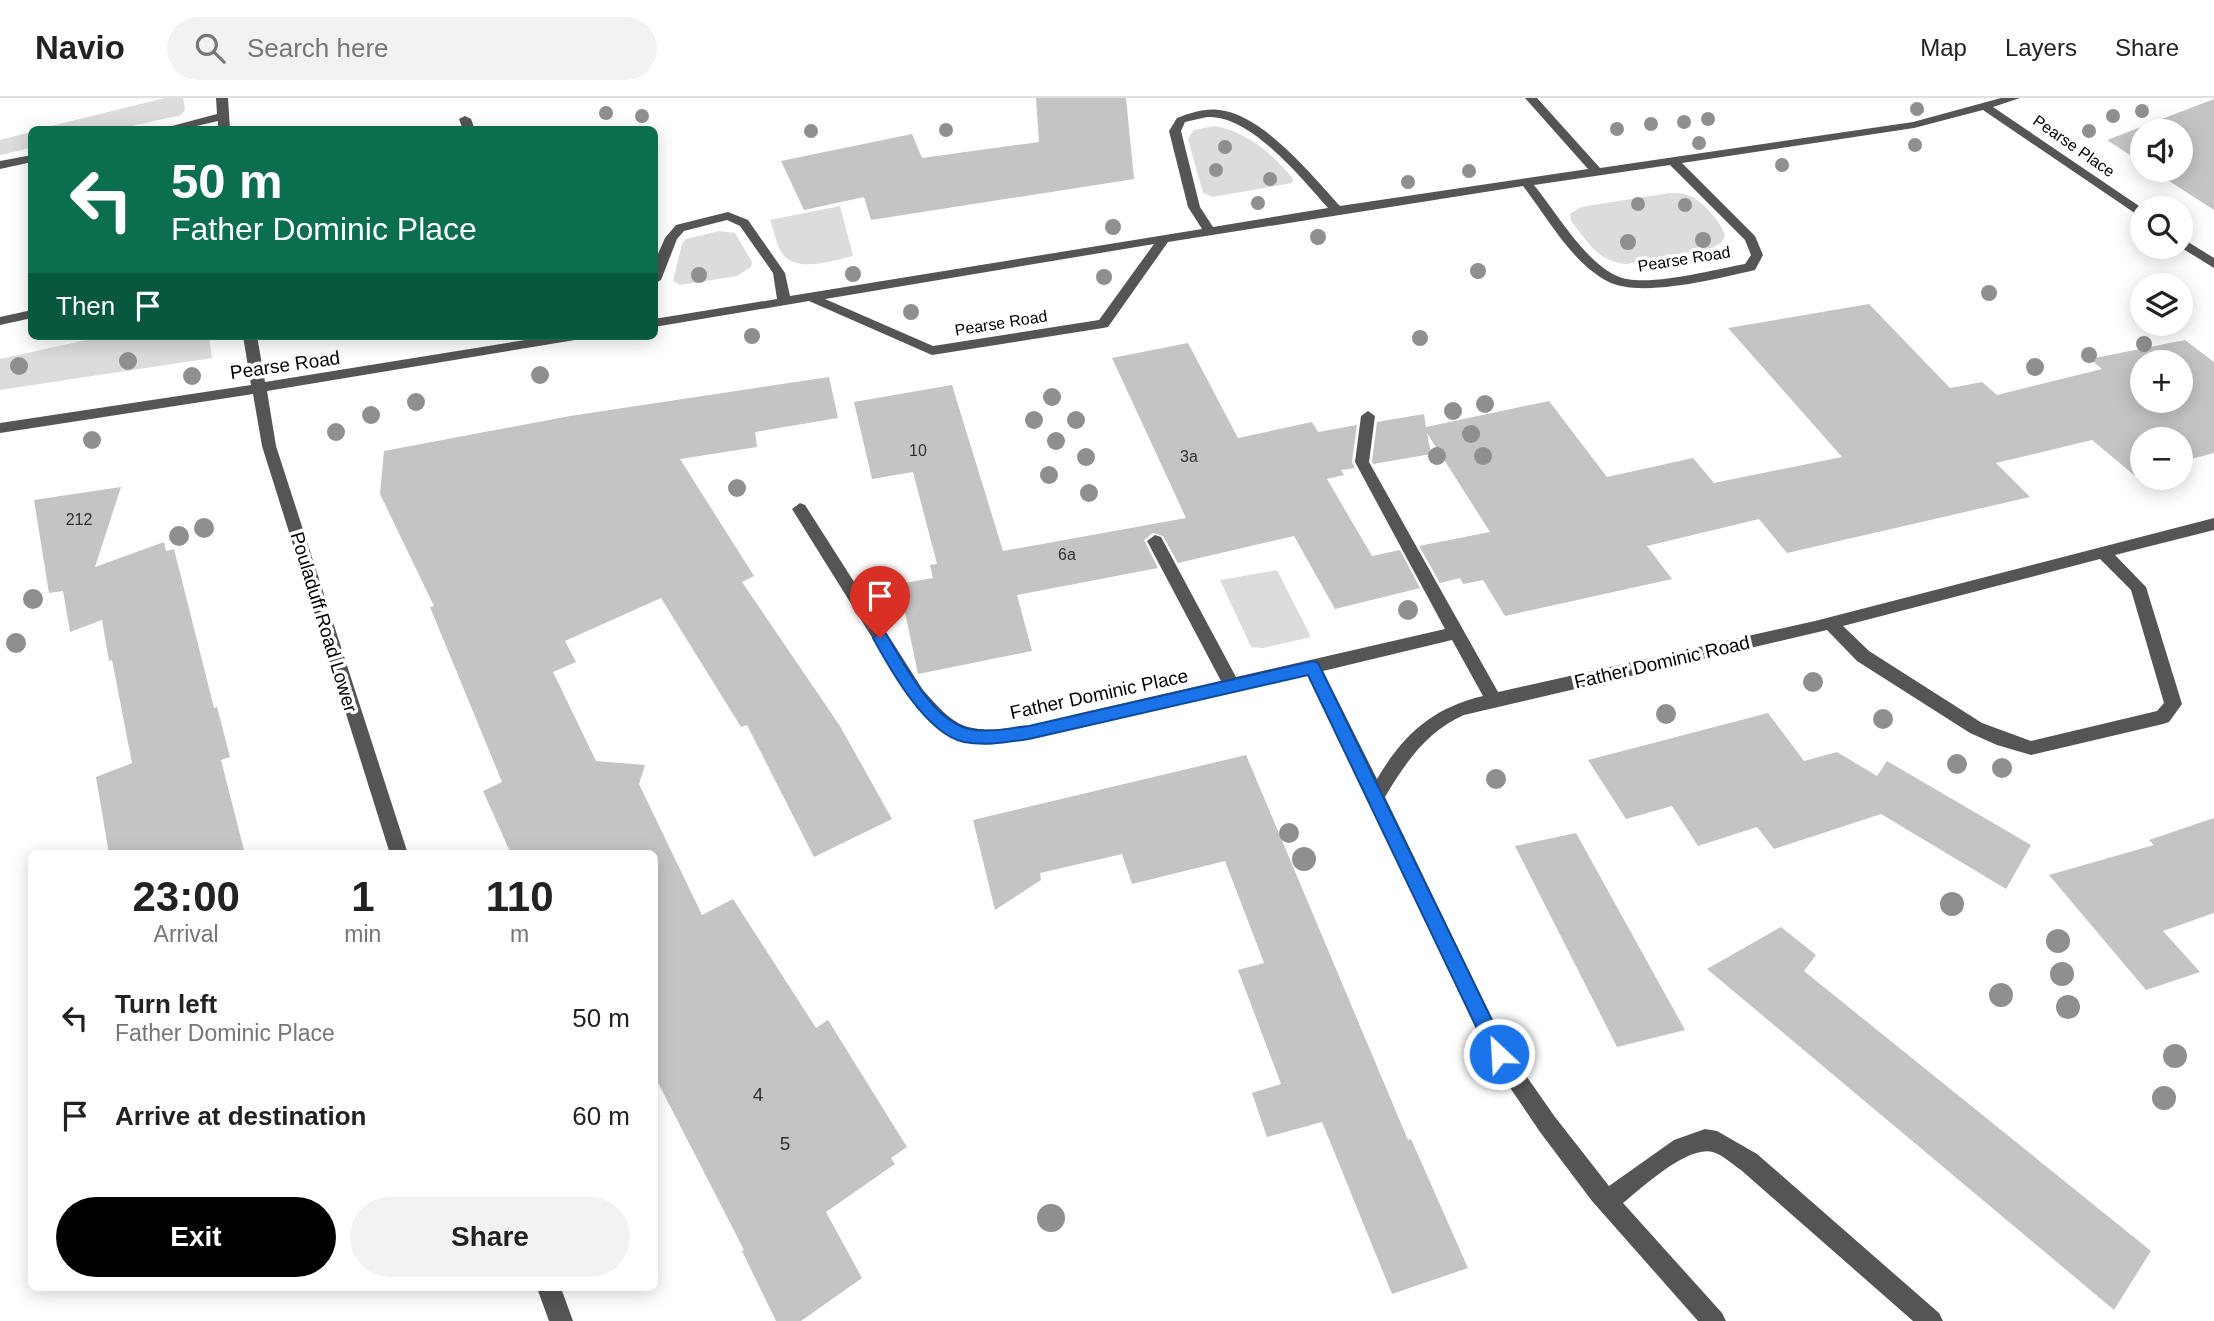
<!DOCTYPE html>
<html lang="en">
<head>
<meta charset="utf-8">
<style>
	:root { --surface:#fff; --page:#f2f2f2; --text:#222; --muted:#767676; --line:#e0e0e0; --accent:#000 }
	body { margin:0; font-family:Helvetica,sans-serif; background:var(--page); color:var(--text); height:100vh; display:flex; flex-direction:column; font-size:26px; white-space:nowrap }
	* { box-sizing:border-box; margin:0 }
	p { font-size:23px; color:var(--muted) }
	.icon { flex:none; width:38px; height:38px; fill:none; stroke:currentColor; stroke-width:2; stroke-linecap:round; stroke-linejoin:round }
	.map { position:relative; flex:1; overflow:hidden }
	.details { position:absolute; left:28px; top:752px; width:630px; height:441px; display:flex; flex-direction:column; background:var(--surface); border-radius:10px; box-shadow:0 4px 18px #0003 }
	.details>* { flex:none }
	.top-card { position:absolute; left:28px; top:28px; width:630px; height:214px; border-radius:10px; box-shadow:0 4px 18px #0003; background:#0b6e4f; color:#fff; overflow:hidden }
	.buttons { position:absolute; left:2130px; top:21px; display:grid; gap:14px }
	.buttons a { display:grid; place-items:center; width:63px; height:63px; border-radius:50%; background:var(--surface); box-shadow:0 4px 18px #0003; font-size:35px }
	.pin { position:absolute; display:grid; place-items:center; width:60px; height:60px; color:#fff; margin:-72px -30px; border-radius:50% 50% 50% 0; rotate:-45deg; box-shadow:0 0 7px #0007 }
	.pin .icon { rotate:45deg }
	.me { position:absolute; width:77px; margin:-38px; rotate:335deg; stroke-linejoin:round; filter:drop-shadow(0 0 5px #0008) }
	.turn { display:flex; align-items:center; gap:24px; height:147px; padding:0 28px; font-size:32px }
	.turn .icon { width:91px; height:91px; stroke-width:2.5 }
	.turn b { display:block; font-size:49px; line-height:60px }
	.then { display:flex; align-items:center; height:66px; padding:0 28px; background:#0003; gap:14px; font-size:26px }
	.eta { display:flex; justify-content:space-evenly; align-items:center; height:119px; text-align:center }
	.eta b { font-size:42px; font-weight:800; line-height:49px }
	.action { display:flex; gap:14px; margin-top:auto; padding:14px 28px }
	.action a { flex:1; height:80px; border-radius:42px; background:var(--accent); color:#fff; font-size:28px; font-weight:800; line-height:80px; text-align:center }
	.action a+a { background:var(--page); color:var(--text) }
	ul { padding:0; list-style:none }
	li { display:flex; align-items:center; gap:21px; height:98px; padding:0 28px }
	li div { flex:1 }
	li b { display:block; font-size:26px }
	li em { font-style:normal }
	header { display:flex; align-items:center; gap:42px; box-sizing:border-box; height:98px; padding:0 35px; background:var(--surface); border-bottom:2px solid var(--line) }
	header strong { font-size:33px }
	nav { display:flex; gap:38px; margin-inline-start:auto; font-size:24px }
	.search { width:490px; height:63px; background:var(--page); display:flex; align-items:center; gap:18px; box-sizing:border-box; padding:0 24px; border-radius:38px; color:var(--muted); font-size:26px }
	.map>svg:first-child { display:block }
	.green { fill:#dcdcdc }
	.building { fill:#c4c4c4; fill-rule:evenodd }
	.lines { fill:none; stroke-linecap:round; stroke-linejoin:round }
	.minor { fill:#555; fill-rule:evenodd }
	.tree { fill:#8f8f8f }
	.route { fill:#1a73e8; stroke:#114b97; stroke-width:2 }
	.labels { text-anchor:middle; dominant-baseline:central; stroke-width:7; stroke-linejoin:round; paint-order:stroke }
	.far-street-label { font-size:16px; fill:#000; stroke:#fff }
	.number-label { font-size:16px; fill:#313131 }
	.street-label { font-size:19px; fill:#000; stroke:#fff }
	.near-number-label { font-size:19px; fill:#313131 }
</style>
</head>
<body>
<header>
<strong>Navio</strong>
<div class="search"><svg class="icon" aria-label="search" viewBox="0 0 24 24"><circle cx="10" cy="10" r="6"/><path d="M15 15l6 6"/></svg>Search here</div>
<nav><a>Map</a><a>Layers</a><a>Share</a></nav>
</header>
<div class="map">
<svg width="2214" height="1223" viewBox="0 0 2214 1223">
	<rect width="100%" height="100%" fill="#fff"/>
	<!-- green -->
	<g class="green">
		<polygon points="165,0 183,0 185,12 181,17 118,31 39,31"/>
		<path d="M1215,28C1246,33 1274,57 1293,81L1292,85L1213,99L1203,95L1188,41L1194,32Z"/>
		<polygon points="31,34 31,50 0,57 0,42"/>
		<path d="M1669,95C1676,95 1685,95 1692,99C1704,105 1722,125 1725,138L1721,145L1712,150L1626,166C1597,163 1589,145 1571,123L1570,116L1581,109Z"/>
		<path d="M840,108L853,158C835,162 795,176 782,155C776,146 774,132 770,122Z"/>
		<polygon points="719,133 735,135 752,164 751,169 737,178 680,187 673,183 682,146 686,141"/>
		<polygon points="93,238 209,238 212,260 0,292 0,261 91,241"/>
		<polygon points="1277,472 1311,539 1263,550 1251,549 1220,482"/>
	</g>
	<!-- building -->
	<g class="building">
		<polygon points="1036,0 1126,0 1134,81 871,122 864,99 804,112 781,63 912,36 922,60 1039,44"/>
		<polygon points="2214,1 2214,112 2152,72 2180,72 2180,33 2142,33 2142,65 2107,42"/>
		<path d="M1869,206L1950,290L1982,284L1997,297L2102,271L2090,261L2185,242L2214,264V355L2180,364V341H2142V375L2134,377L2092,342L1996,365L2030,399L1787,455L1759,421L1647,448L1672,481L1505,518L1483,482L1463,486L1460,480L1440,485L1419,448L1490,434L1427,335L1431,356L1373,366L1372,363L1377,324L1424,316L1426,329L1549,303L1607,379L1693,360L1714,385L1842,359L1728,230ZM2142,264H2180V303H2142Z"/>
		<polygon points="1188,245 1238,340 1312,324 1318,334 1357,327 1352,364 1355,370 1341,372 1344,377 1327,381 1372,458 1400,452 1420,490 1335,511 1294,438 1178,465 1163,438 1153,435 1144,442 1158,470 1017,497 1032,553 918,576 899,486 933,480 930,467 937,466 913,374 872,381 854,304 952,287 1003,453 1186,420 1112,260"/>
		<polygon points="829,279 838,320 755,334 757,349 680,361 754,478 742,484 840,628 892,721 814,759 747,627 741,629 661,500 565,543 576,564 553,574 596,663 645,667 639,686 702,817 733,801 816,930 828,922 907,1049 891,1060 895,1066 826,1114 862,1180 801,1223 776,1223 742,1153 744,1152 654,977 654,756 511,756 483,693 502,684 430,509 434,508 380,396 384,353 570,318"/>
		<polygon points="121,389 95,469 164,444 166,453 174,451 214,610 217,609 230,659 221,662 245,756 109,756 96,679 132,665 112,562 109,563 102,522 70,534 63,493 49,495 34,402"/>
		<polygon points="1768,615 1804,663 1837,654 1877,678 1887,663 2031,747 2006,791 1881,716 1774,751 1757,729 1698,748 1672,708 1626,721 1588,662"/>
		<polygon points="1246,657 1408,1042 1411,1041 1468,1170 1392,1196 1322,1024 1267,1039 1252,995 1281,986 1238,872 1264,865 1225,763 1132,786 1122,756 1040,775 1041,782 995,812 973,722"/>
		<polygon points="2214,720 2214,815 2163,833 2200,874 2146,892 2049,777 2154,747 2149,742"/>
		<polygon points="1576,735 1685,932 1617,949 1515,748"/>
		<polygon points="1781,829 1816,857 1804,873 2151,1153 2114,1212 1707,871"/>
	</g>
	<g class="lines">
		<!-- minor -->
		<g class="minor">
			<polygon points="216,0 228,0 230,32 218,32 218,23 179,32 157,32 217,16"/>
			<path d="M1525,0H1537L1600,70L1913,24L2001,0H2020L1993,9L2142,110V120L1983,12L1914,30L1682,65L1755,138L1763,157L1755,172C1718,180 1638,202 1605,182C1570,162 1547,119 1523,88L1168,144L1108,229L1103,230L932,257L809,203L654,229V221L777,201L773,175L740,128L727,122L684,133L677,141L661,182L654,186V165L665,140L676,127L728,114L748,122L785,175L790,198L1202,131L1188,109L1169,33L1177,20C1190,15 1205,10 1219,12C1262,16 1312,77 1340,108L1588,71ZM1207,19C1250,16 1301,80 1328,110L1213,129L1200,109L1181,33L1185,24ZM1670,67L1745,142L1751,157L1745,166C1716,171 1643,191 1617,178C1585,164 1556,114 1534,87ZM1154,146L1099,222L933,248L825,201Z"/>
			<polygon points="465,18 471,21 475,32 463,32 459,21"/>
			<polygon points="32,57 32,64 0,71 0,63"/>
			<polygon points="2180,139 2214,160 2214,170 2180,149"/>
			<polygon points="32,212 32,220 0,227 0,219"/>
			<polygon points="243,238 257,238 265,284 550,238 582,238 575,242 267,293 276,348 408,756 390,756 262,348 253,296 0,335 0,325 251,287"/>
			<path d="M1368,313L1375,318L1369,364L1498,594L1815,523L2214,420V432L2115,457L2146,489L2182,606L2169,624L2163,626L2031,657L1997,647L1970,635L1857,563L1827,532L1464,617C1427,633 1405,665 1385,699L1506,949L1555,1019L1609,1088L1674,1042L1705,1031L1717,1033L1757,1056L1939,1215L1943,1223H1913L1741,1072C1732,1066 1723,1057 1713,1054C1687,1047 1642,1090 1623,1105L1722,1215L1726,1223H1698L1592,1103L1540,1034L1492,963L1307,576L1029,641C973,649 949,645 911,602L792,411L800,405L805,407L923,592C936,606 950,624 968,629C1006,639 1053,621 1090,613C1134,603 1177,593 1221,583L1147,443L1155,437L1161,439L1236,579L1445,531L1355,364L1361,318ZM2100,461L2131,492L2164,605L2157,613L2031,643L1982,625L1869,553L1843,528ZM1452,542L1483,598C1432,610 1403,637 1377,681L1323,573Z"/>
			<polygon points="537,1190 561,1190 573,1223 549,1223"/>
		</g>
	</g>
	<!-- trees -->
	<g class="tree">
		<circle cx="1917" cy="11" r="7"/>
		<circle cx="2142" cy="13" r="7"/>
		<circle cx="606" cy="15" r="7"/>
		<circle cx="642" cy="18" r="7"/>
		<circle cx="2113" cy="18" r="7"/>
		<circle cx="1708" cy="21" r="7"/>
		<circle cx="1684" cy="24" r="7"/>
		<circle cx="1651" cy="26" r="7"/>
		<circle cx="1617" cy="31" r="7"/>
		<circle cx="946" cy="32" r="7"/>
		<circle cx="811" cy="33" r="7"/>
		<circle cx="2089" cy="33" r="7"/>
		<circle cx="1699" cy="45" r="7"/>
		<circle cx="1915" cy="47" r="7"/>
		<circle cx="1225" cy="49" r="7"/>
		<circle cx="1782" cy="67" r="7"/>
		<circle cx="1216" cy="72" r="7"/>
		<circle cx="1469" cy="73" r="7"/>
		<circle cx="1270" cy="81" r="7"/>
		<circle cx="1408" cy="84" r="7"/>
		<circle cx="1258" cy="105" r="7"/>
		<circle cx="1638" cy="106" r="7"/>
		<circle cx="1685" cy="107" r="7"/>
		<circle cx="1113" cy="129" r="8"/>
		<circle cx="1318" cy="139" r="8"/>
		<circle cx="1703" cy="142" r="8"/>
		<circle cx="1628" cy="144" r="8"/>
		<circle cx="1478" cy="173" r="8"/>
		<circle cx="853" cy="176" r="8"/>
		<circle cx="699" cy="177" r="8"/>
		<circle cx="1104" cy="179" r="8"/>
		<circle cx="1989" cy="195" r="8"/>
		<circle cx="911" cy="214" r="8"/>
		<circle cx="752" cy="238" r="8"/>
		<circle cx="1420" cy="240" r="8"/>
		<circle cx="2144" cy="246" r="8"/>
		<circle cx="2089" cy="257" r="8"/>
		<circle cx="128" cy="263" r="9"/>
		<circle cx="19" cy="268" r="9"/>
		<circle cx="2035" cy="269" r="9"/>
		<circle cx="540" cy="277" r="9"/>
		<circle cx="192" cy="278" r="9"/>
		<circle cx="1052" cy="299" r="9"/>
		<circle cx="416" cy="304" r="9"/>
		<circle cx="1485" cy="306" r="9"/>
		<circle cx="1453" cy="313" r="9"/>
		<circle cx="371" cy="317" r="9"/>
		<circle cx="1034" cy="322" r="9"/>
		<circle cx="1076" cy="322" r="9"/>
		<circle cx="336" cy="334" r="9"/>
		<circle cx="1471" cy="336" r="9"/>
		<circle cx="92" cy="342" r="9"/>
		<circle cx="1056" cy="343" r="9"/>
		<circle cx="1437" cy="358" r="9"/>
		<circle cx="1483" cy="358" r="9"/>
		<circle cx="1086" cy="359" r="9"/>
		<circle cx="1049" cy="377" r="9"/>
		<circle cx="737" cy="390" r="9"/>
		<circle cx="1089" cy="395" r="9"/>
		<circle cx="204" cy="430" r="10"/>
		<circle cx="179" cy="438" r="10"/>
		<circle cx="33" cy="501" r="10"/>
		<circle cx="1408" cy="512" r="10"/>
		<circle cx="16" cy="545" r="10"/>
		<circle cx="1813" cy="584" r="10"/>
		<circle cx="1666" cy="616" r="10"/>
		<circle cx="1883" cy="621" r="10"/>
		<circle cx="1957" cy="666" r="10"/>
		<circle cx="2002" cy="670" r="10"/>
		<circle cx="1496" cy="681" r="10"/>
		<circle cx="1289" cy="735" r="10"/>
		<circle cx="1304" cy="761" r="12"/>
		<circle cx="1952" cy="806" r="12"/>
		<circle cx="2058" cy="843" r="12"/>
		<circle cx="2062" cy="876" r="12"/>
		<circle cx="2001" cy="897" r="12"/>
		<circle cx="2068" cy="909" r="12"/>
		<circle cx="2175" cy="958" r="12"/>
		<circle cx="2164" cy="1000" r="12"/>
		<circle cx="1051" cy="1120" r="14"/>
	</g>
	<!-- route -->
	<path class="route" d="M880,534L886,536C904,565 933,624 970,631C989,635 1009,630 1029,628L1313,563L1318,565L1505,949L1508,956L1505,962L1499,965L1492,962L1308,577L1029,641C1007,644 986,648 964,644C926,636 890,571 873,540Z"/>
	<g class="labels">
		<!-- far-street labels -->
		<g class="far-street-label">
			<text transform="translate(2074 48) rotate(35)">Pearse Place</text>
			<text transform="translate(1684 161) rotate(-9)">Pearse Road</text>
			<text transform="translate(1001 225) rotate(-9)">Pearse Road</text>
		</g>
		<!-- number labels -->
		<g class="number-label">
			<text x="918" y="352">10</text>
			<text x="1189" y="358">3a</text>
			<text x="79" y="421">212</text>
			<text x="1067" y="456">6a</text>
		</g>
		<!-- street labels -->
		<g class="street-label">
			<text transform="translate(285 267) rotate(-8)">Pearse Road</text>
			<text transform="translate(324 524) rotate(73)">Pouladuff Road Lower</text>
			<text transform="translate(1662 564) rotate(-13)">Father Dominic Road</text>
			<text transform="translate(1099 596) rotate(-12)">Father Dominic Place</text>
		</g>
		<!-- near-number labels -->
		<g class="near-number-label">
			<text x="758" y="996">4</text>
			<text x="785" y="1045">5</text>
		</g>
	</g>
</svg>
<div class="buttons">
<a><svg class="icon" aria-label="sound" viewBox="0 0 24 24"><path d="M4 9h4l5-4v14l-5-4H4zM17 9q2 3 0 6"/></svg></a>
<a><svg class="icon" aria-label="search" viewBox="0 0 24 24"><circle cx="10" cy="10" r="6"/><path d="M15 15l6 6"/></svg></a>
<a><svg class="icon" aria-label="layers" viewBox="0 0 24 24"><path d="M12 4l9 5-9 5-9-5zM3 14l9 5 9-5"/></svg></a>
<a>+</a>
<a>−</a>
</div>
<div class="pin" style="left:880px;top:540px;background:#d93025"><svg class="icon" aria-label="arrive" viewBox="0 0 24 24"><path d="M6 21V4h12l-3 4 3 4H6"/></svg></div>
<svg class="me" style="left:1499px;top:956px" viewBox="-20 -20 40 40"><circle r="17" fill="#1a73e8" stroke="#fff" stroke-width="3"/><path d="M0-11L8 9 0 5-8 9z" fill="#fff"/></svg>
<div class="top-card">
<div class="turn"><svg class="icon" aria-label="left" viewBox="0 0 24 24"><path d="M17 20v-9H6M10 6l-5 5 5 5"/></svg><div><b>50 m</b>Father Dominic Place</div></div>
<div class="then">Then<svg class="icon" aria-label="arrive" viewBox="0 0 24 24"><path d="M6 21V4h12l-3 4 3 4H6"/></svg></div>
</div>
<section class="details">
<div class="eta">
<div><b>23:00</b><p>Arrival</p></div>
<div><b>1</b><p>min</p></div>
<div><b>110</b><p>m</p></div>
</div>
<ul>
<li><svg class="icon" aria-label="left" viewBox="0 0 24 24"><path d="M17 20v-9H6M10 6l-5 5 5 5"/></svg><div><b>Turn left</b><p>Father Dominic Place</p></div><em>50 m</em></li>
<li><svg class="icon" aria-label="arrive" viewBox="0 0 24 24"><path d="M6 21V4h12l-3 4 3 4H6"/></svg><div><b>Arrive at destination</b></div><em>60 m</em></li>
</ul>
<div class="action"><a>Exit</a><a>Share</a></div>
</section>
</div>
</body>
</html>
